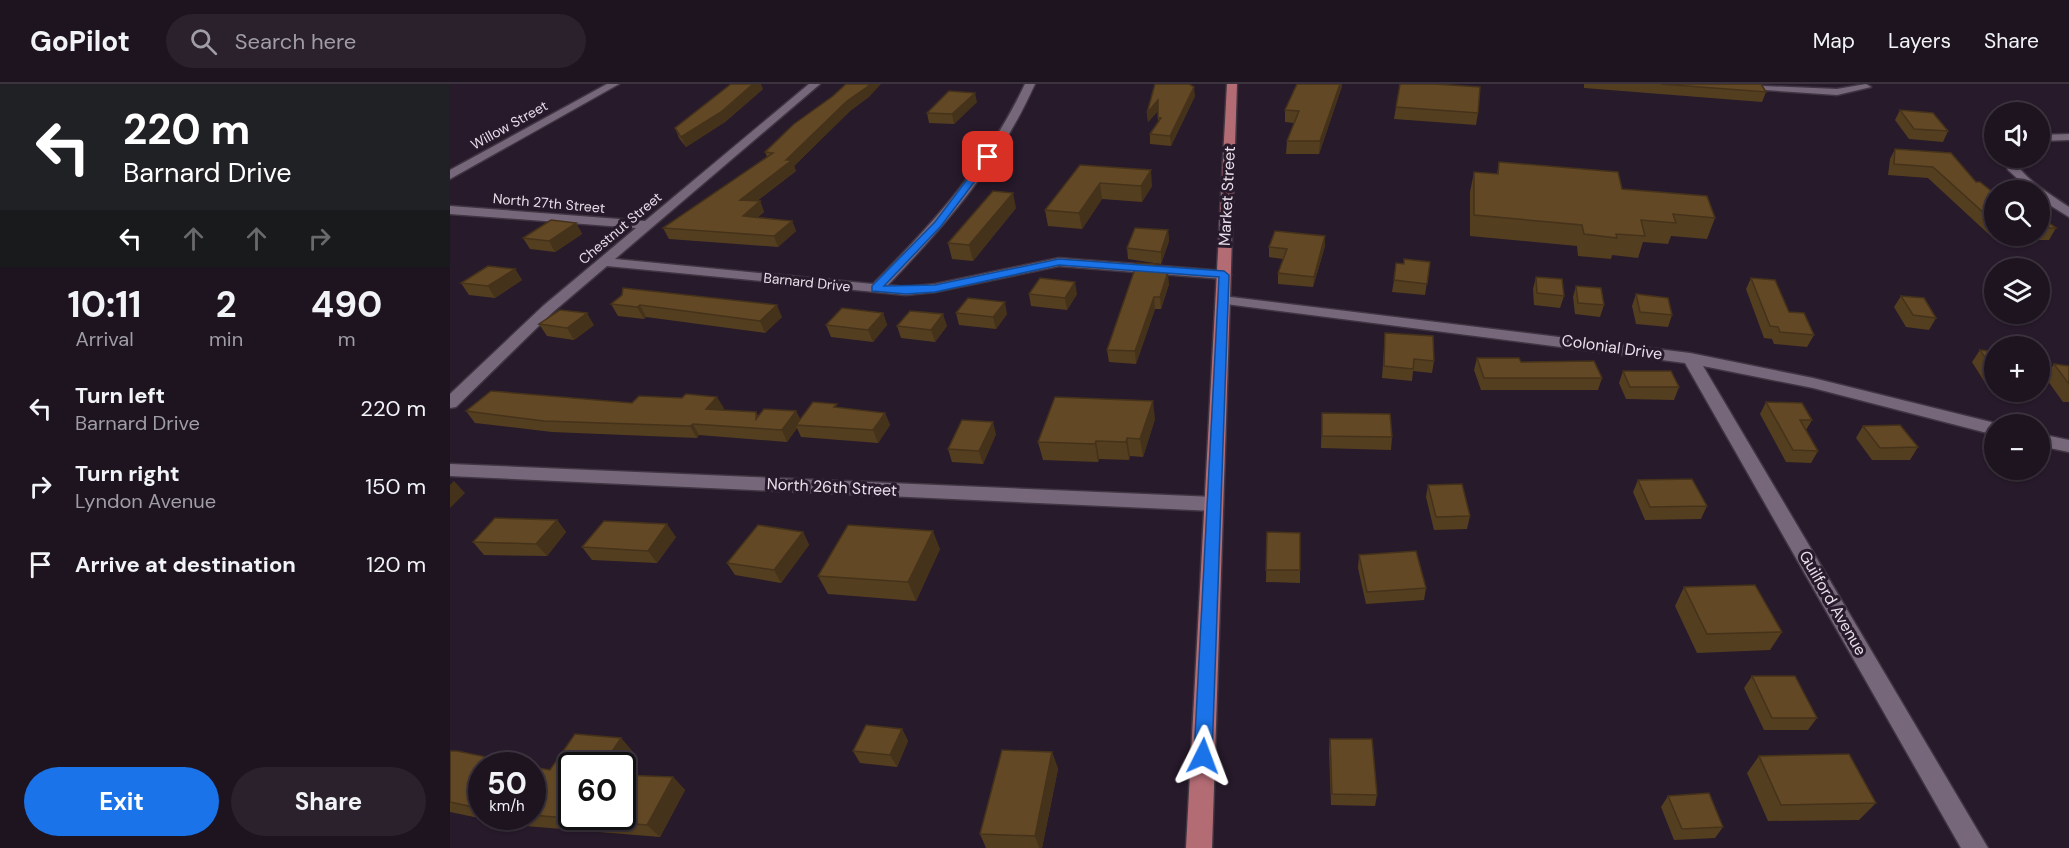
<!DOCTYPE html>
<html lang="en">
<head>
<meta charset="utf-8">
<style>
	:root { --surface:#1d1420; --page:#2a212d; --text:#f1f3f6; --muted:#a09ea5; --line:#3b333e; --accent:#1a73e8 }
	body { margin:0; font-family:"DM Sans",sans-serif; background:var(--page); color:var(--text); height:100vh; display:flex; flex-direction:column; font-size:22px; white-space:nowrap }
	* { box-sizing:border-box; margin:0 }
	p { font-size:20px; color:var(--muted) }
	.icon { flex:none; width:33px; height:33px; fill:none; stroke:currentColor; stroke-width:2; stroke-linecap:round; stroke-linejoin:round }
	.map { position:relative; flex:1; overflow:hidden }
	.panel { display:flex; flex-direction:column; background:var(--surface); width:450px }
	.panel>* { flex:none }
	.banner { background:#202124; color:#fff; overflow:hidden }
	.buttons { position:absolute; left:1534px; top:18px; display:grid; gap:12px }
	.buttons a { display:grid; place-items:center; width:66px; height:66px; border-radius:50%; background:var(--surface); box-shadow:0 2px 4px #0004,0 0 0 2px var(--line); font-size:30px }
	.speed { position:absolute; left:18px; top:668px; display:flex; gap:12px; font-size:30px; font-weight:700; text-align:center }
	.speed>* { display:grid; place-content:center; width:78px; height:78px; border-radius:50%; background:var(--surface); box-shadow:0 2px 4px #0004,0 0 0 2px var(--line); line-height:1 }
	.speed small { font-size:15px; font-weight:400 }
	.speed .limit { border:3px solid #111; border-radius:9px; background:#fff; color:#111 }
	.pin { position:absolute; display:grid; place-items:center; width:51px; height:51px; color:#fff; margin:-26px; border-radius:12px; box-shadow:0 3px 9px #0006 }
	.me { position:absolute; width:66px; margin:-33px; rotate:3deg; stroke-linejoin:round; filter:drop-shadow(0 0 4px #0008) }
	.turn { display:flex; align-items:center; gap:21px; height:126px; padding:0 24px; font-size:27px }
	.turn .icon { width:78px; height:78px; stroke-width:2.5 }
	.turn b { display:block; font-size:42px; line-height:51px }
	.lanes { display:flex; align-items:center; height:57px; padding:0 24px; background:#0003; justify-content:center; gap:30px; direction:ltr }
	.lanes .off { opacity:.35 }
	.eta { display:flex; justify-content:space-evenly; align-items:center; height:102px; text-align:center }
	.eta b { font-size:36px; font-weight:700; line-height:42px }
	.primary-button { display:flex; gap:12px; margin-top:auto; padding:12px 24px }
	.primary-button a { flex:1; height:69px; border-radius:36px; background:var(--accent); color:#fff; font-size:24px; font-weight:700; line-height:69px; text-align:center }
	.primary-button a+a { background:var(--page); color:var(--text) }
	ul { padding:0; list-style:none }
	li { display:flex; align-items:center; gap:18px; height:78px; padding:0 24px }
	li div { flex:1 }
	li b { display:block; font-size:22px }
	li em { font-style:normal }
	header { display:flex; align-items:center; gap:36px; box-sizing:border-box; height:84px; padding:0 30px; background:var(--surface); border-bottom:2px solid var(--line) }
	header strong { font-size:28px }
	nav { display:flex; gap:33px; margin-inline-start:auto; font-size:21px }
	.search { width:420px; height:54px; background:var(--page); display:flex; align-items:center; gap:15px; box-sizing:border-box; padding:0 21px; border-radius:33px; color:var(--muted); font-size:22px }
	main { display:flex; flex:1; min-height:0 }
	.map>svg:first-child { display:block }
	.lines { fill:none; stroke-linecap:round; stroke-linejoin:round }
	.minor-casing { stroke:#403542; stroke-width:3 }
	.major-casing { stroke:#403542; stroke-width:3 }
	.minor { fill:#77677b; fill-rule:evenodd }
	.major { fill:#b46c74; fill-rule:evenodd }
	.wall { fill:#543e20 }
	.shaded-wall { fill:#45321a }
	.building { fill:#624825; stroke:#45321a; stroke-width:1.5 }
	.route { fill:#1a73e8; stroke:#114b97; stroke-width:1.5 }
	.labels { text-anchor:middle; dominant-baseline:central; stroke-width:6; stroke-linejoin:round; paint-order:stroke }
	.far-street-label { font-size:14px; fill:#e8dfea; stroke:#271a2b }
	.street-label { font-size:16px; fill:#e8dfea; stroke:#271a2b }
</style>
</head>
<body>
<header>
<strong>GoPilot</strong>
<div class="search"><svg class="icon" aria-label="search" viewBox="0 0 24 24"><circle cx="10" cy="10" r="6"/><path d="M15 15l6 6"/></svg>Search here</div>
<nav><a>Map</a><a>Layers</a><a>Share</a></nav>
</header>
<main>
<section class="panel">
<div class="banner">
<div class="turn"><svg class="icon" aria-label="left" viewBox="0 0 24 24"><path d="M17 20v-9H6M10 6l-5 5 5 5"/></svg><div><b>220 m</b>Barnard Drive</div></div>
<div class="lanes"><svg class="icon" aria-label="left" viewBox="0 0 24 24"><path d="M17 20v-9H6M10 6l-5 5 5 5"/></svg><svg class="icon off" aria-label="ahead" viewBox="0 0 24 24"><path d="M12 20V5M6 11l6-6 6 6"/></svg><svg class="icon off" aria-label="ahead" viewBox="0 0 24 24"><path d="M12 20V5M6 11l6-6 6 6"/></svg><svg class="icon off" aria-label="right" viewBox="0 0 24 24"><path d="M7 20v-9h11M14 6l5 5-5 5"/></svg></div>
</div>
<div class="eta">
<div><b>10:11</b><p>Arrival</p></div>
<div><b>2</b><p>min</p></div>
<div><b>490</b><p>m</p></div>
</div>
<ul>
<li><svg class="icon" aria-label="left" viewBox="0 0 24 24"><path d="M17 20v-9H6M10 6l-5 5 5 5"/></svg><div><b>Turn left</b><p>Barnard Drive</p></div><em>220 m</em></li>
<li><svg class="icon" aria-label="right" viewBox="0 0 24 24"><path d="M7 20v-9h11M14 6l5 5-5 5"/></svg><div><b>Turn right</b><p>Lyndon Avenue</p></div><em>150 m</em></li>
<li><svg class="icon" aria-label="arrive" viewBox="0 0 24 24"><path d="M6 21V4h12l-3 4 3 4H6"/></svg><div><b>Arrive at destination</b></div><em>120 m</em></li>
</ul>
<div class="primary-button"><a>Exit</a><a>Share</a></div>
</section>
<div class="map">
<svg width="1619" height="764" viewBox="0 0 1619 764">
	<rect width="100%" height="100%" fill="#271a2b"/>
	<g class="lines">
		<!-- minor casing -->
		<g class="minor-casing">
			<g id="minor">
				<polygon points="157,0 169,0 0,95 0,86"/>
				<path d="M359,0H370L165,175L423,200C485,137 537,80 575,0H585C549,80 498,138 438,201L456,203L485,200L609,174L774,187L781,191L774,195L609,182L485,208L456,211L157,182L103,228L6,323L0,324V310L93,222L186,144L0,130V122L195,137Z"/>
				<polygon points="1266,0 1387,5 1416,0 1421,3 1387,11 1271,3"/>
				<polygon points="1619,50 1619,56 1590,57 1590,51"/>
				<path d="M1553,74H1563C1573,95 1600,110 1619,123V133L1590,115V106H1580L1558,86Z"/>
				<polygon points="773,212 1240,269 1363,294 1549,340 1545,340 1545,351 1363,304 1253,282 1538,764 1511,764 1235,279 768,219 766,216 768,213"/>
				<polygon points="1590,350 1619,356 1619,368 1590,362"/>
				<polygon points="0,380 764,413 771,415 773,420 771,425 764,427 0,392"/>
			</g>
		</g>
		<!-- major casing -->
		<g class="major-casing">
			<polygon id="major" points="777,0 787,0 762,764 736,764"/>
		</g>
		<!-- minor -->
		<use href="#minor" class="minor"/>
		<!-- major -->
		<use href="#major" class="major"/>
	</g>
	<!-- wall -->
	<g class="wall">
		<polygon points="1134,0 1311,0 1316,8 1312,18 1134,4"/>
		<polygon points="892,2 869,70 836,70 837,57 844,39 835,38 835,26"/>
		<polygon points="313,5 275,38 236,63 229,54 225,44"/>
		<polygon points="383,12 420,12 400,27 344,82 346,87 307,117 310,117 314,128 308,133 342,137 346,147 328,163 219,155 213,144 317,73 315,68"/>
		<polygon points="745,12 721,62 700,60 700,50 708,38 708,27 698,38 697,29"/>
		<polygon points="527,18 504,40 479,39 477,29"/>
		<polygon points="946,23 1028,29 1026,41 944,35"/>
		<polygon points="1450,26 1498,47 1493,58 1459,55 1445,36"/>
		<polygon points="1445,65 1526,98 1545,110 1545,152 1590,152 1590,132 1606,144 1599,156 1545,156 1478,94 1438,91 1440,75"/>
		<polygon points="1049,78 1172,105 1265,134 1257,155 1221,152 1218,160 1193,158 1188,174 1162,171 1161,175 1128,172 1127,162 1020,152 1020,108 1024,88 1047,90"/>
		<polygon points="630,81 702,102 692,118 652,115 632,145 598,142 595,126"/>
		<polygon points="566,124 523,177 502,175 498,159"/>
		<polygon points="126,139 132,150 105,168 80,165 73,154"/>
		<polygon points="718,146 719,157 711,180 678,175 677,164"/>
		<polygon points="875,162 863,203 828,200 828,189 833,175 819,173 819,163"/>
		<polygon points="980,178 975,211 942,208 944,196 954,180"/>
		<polygon points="706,180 707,188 719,200 711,225 705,225 686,280 659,278 657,266"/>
		<polygon points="65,185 72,196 45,214 19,211 11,199"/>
		<polygon points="1086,193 1114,212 1110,224 1084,221 1083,205"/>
		<polygon points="1301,194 1364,251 1357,263 1324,260 1322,255 1314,254 1296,205"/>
		<polygon points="1126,202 1154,221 1150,233 1125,230 1123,213"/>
		<polygon points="579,210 627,210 617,226 581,222"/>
		<polygon points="1186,210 1222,231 1218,243 1186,240 1182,222"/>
		<polygon points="172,211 332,233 315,249 196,233 194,235 168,232 161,220"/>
		<polygon points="1451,212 1486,234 1479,246 1456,243 1444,223"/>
		<polygon points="433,229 437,241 423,258 381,253 376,241"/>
		<polygon points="506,229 557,230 546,245 509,241"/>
		<polygon points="89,240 144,241 124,256 97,252"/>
		<polygon points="447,242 497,242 485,258 451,254"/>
		<polygon points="935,249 984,277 982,289 963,287 962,297 932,294"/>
		<polygon points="1530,266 1545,268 1545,303 1537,302 1522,278"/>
		<polygon points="1027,274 1071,278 1152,294 1148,306 1031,306 1024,286"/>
		<polygon points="1604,280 1619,282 1619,318 1613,318 1595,293"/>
		<polygon points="1173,287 1229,303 1224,316 1176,315 1169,299"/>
		<polygon points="1316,318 1362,336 1356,346 1368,367 1361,379 1336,378 1310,330"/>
		<polygon points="182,319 274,324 272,326 306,328 308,332 346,327 350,335 389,324 435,329 440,341 428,359 351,353 347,344 337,358 249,351 247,354 102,348 25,339 16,327"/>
		<polygon points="872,329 942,353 941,366 871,364"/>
		<polygon points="705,335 693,373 680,372 679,376 649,375 648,378 593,376 588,358"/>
		<polygon points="1413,342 1468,363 1460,376 1422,376 1406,354"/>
		<polygon points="546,350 533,380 502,378 498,365"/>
		<polygon points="1188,396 1257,422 1251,435 1195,436 1183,408"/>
		<polygon points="978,401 1020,432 1017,445 984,446 976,413"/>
		<polygon points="107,436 116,448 97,472 34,471 23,458"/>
		<polygon points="353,448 359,461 331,499 285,491 277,479"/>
		<polygon points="817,448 850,486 850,499 816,498"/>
		<polygon points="226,453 207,479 142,476 132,463"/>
		<polygon points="490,465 466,517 378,510 368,492"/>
		<polygon points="909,471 976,504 974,516 916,520 908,484"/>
		<polygon points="1234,503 1332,548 1320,566 1247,569 1225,522"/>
		<polygon points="1302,592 1367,634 1358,646 1314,646 1294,604"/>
		<polygon points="452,645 458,657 447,683 410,679 403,667"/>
		<polygon points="125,650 171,654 183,668 172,684 172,681 122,681 122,732 172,732 172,691 223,693 235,706 210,753 63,741 0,728 0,667 7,667 75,681 32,681 32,732 82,732 82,683 100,686"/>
		<polygon points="880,655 927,711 925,722 881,721 879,666"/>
		<polygon points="602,668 608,685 592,764 536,764 530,750"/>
		<polygon points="1309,672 1426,719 1409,736 1318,737 1297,689"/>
		<polygon points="1218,712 1273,743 1265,754 1224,756 1211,723"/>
	</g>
	<!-- shaded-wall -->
	<g class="shaded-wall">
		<polygon points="303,0 311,0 313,5 275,38 236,63 231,53"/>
		<polygon points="420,0 431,0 420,12 400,27 344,82 346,87 295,126 290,116 336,76 397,17"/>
		<polygon points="890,0 892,0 892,2 869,70 870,57"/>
		<polygon points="744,3 745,12 721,62 720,52"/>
		<polygon points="525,9 527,18 504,40 502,30"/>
		<polygon points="708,16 709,26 698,38 697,29"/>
		<polygon points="701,86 702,102 692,118 691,102"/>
		<polygon points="650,99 652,115 632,145 629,129"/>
		<polygon points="563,109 566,124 523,177 519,161"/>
		<polygon points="310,117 314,128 298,142 293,132"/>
		<polygon points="342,137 346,147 328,163 324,152"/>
		<polygon points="126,139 132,150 105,168 99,157"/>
		<polygon points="718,146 719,157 711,180 711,168"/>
		<polygon points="875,152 875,162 863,203 864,193"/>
		<polygon points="65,185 72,196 45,214 38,202"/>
		<polygon points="718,188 719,200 711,225 710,213"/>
		<polygon points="625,198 627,210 617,226 615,214"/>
		<polygon points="704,213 705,225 686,280 685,267"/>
		<polygon points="555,218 557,230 546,245 543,233"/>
		<polygon points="190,221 196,233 194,235 187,223"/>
		<polygon points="327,221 332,233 315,249 310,237"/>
		<polygon points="137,229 144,241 124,256 117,244"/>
		<polygon points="433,229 437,241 423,258 418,246"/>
		<polygon points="493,230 497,242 485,258 481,246"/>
		<polygon points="267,313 274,324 263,336 256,325"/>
		<polygon points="703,317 705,335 693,373 690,355"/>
		<polygon points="346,327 351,339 346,341 347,344 337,358 332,346"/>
		<polygon points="435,329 440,341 428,359 423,346"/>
		<polygon points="543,338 546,350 533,380 529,367"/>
		<polygon points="243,340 249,351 247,354 240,342"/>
		<polygon points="677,354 680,372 679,376 676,358"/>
		<polygon points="646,357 649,375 648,378 645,360"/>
		<polygon points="4,397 15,409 0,424 0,401"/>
		<polygon points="107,436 116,448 97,472 86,460"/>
		<polygon points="217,440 226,453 207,479 198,467"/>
		<polygon points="483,447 490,465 466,517 458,498"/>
		<polygon points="353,448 359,461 331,499 324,486"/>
		<polygon points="452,645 458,657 447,683 440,671"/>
		<polygon points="171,654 183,668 172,684 172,681 153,681"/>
		<polygon points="602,668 608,685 592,764 589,764 585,752"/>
		<polygon points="223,693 235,706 210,753 197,741"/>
	</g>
	<!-- building -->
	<g class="building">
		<polygon points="281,0 303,0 271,28 231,53 225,44"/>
		<polygon points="396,0 420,0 417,3 397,17 336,76 342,76 290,116 310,117 293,132 342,137 324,152 213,144 323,69 315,68 344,40 383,12"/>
		<polygon points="705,0 739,0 744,3 720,52 700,50 711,34 708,34 708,16 697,29"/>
		<polygon points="847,0 890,0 870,57 837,57 849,27 835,26"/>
		<polygon points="950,0 985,0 1030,3 1028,29 946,23"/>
		<polygon points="1211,0 1311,0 1316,8"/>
		<polygon points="499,7 525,9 502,30 477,29"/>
		<polygon points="1450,26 1483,29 1498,47 1464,45"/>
		<polygon points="1445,65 1501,69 1526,98 1530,98 1545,110 1545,139 1483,83 1444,80"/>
		<polygon points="1049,78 1168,88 1172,105 1257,112 1265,134 1223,130 1226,139 1191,136 1195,152 1166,150 1167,154 1134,150 1132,141 1024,131 1024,88 1048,90"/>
		<polygon points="630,81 701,86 691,102 650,99 629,129 595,126"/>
		<polygon points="543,107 563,109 519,161 498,159"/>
		<polygon points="1590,132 1606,144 1590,144"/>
		<polygon points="101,136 126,139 99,157 73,154"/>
		<polygon points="685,144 718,146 711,168 677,164"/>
		<polygon points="825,147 875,152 864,193 828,189 837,165 819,163"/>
		<polygon points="954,175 980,178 977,200 944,196 946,179 954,180"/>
		<polygon points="687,179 706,180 704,187 718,188 710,213 704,213 685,267 657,266"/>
		<polygon points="38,182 65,185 38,202 11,199"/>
		<polygon points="1086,193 1112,195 1114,212 1087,209"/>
		<polygon points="590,194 625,198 615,214 579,210"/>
		<polygon points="1301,194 1325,196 1339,228 1354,229 1364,251 1330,248 1328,243 1320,242"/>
		<polygon points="1126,202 1151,204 1154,221 1128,219"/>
		<polygon points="173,204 327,221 310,237 190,221 187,223 161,220 172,211"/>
		<polygon points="1186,210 1218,214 1222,231 1190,228"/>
		<polygon points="1451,212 1474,214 1486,234 1463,231"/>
		<polygon points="518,214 555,218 543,233 506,229"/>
		<polygon points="392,224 433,229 418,246 376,241"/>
		<polygon points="110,226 137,229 117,244 89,240"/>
		<polygon points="460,227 493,230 481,246 447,242"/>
		<polygon points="935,249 983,252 984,277 964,275 963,285 934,282"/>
		<polygon points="1530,266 1545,268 1545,289"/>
		<polygon points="1027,274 1069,274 1071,278 1144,277 1152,294 1034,294"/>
		<polygon points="1604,280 1619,282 1619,300"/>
		<polygon points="1173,287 1221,287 1229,303 1180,303"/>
		<polygon points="41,307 182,319 189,312 232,314 236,310 267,313 256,325 306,328 306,335 314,325 346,327 332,346 243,340 240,342 94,337 16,327"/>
		<polygon points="605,313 703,317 690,355 677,354 676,358 646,357 645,360 588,358"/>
		<polygon points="363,318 387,320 384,323 435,329 423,346 346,341"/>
		<polygon points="1316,318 1352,319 1362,336 1350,336 1368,367 1343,366"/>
		<polygon points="872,329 940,330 942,353 872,352"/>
		<polygon points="512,336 543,338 529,367 498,365"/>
		<polygon points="1450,341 1468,363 1430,364 1413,342"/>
		<polygon points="1242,395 1257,422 1200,423 1188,396"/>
		<polygon points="1012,400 1020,432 986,433 978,401"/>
		<polygon points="45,434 107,436 86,460 23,458"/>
		<polygon points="154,437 217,440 198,467 132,463"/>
		<polygon points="308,441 353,448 324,486 277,479"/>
		<polygon points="398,441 483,447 458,498 368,492"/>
		<polygon points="817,448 850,449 850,486 816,486"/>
		<polygon points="966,467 976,504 917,508 909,471"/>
		<polygon points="1305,501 1332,548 1257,550 1234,503"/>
		<polygon points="1302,592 1345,592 1367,634 1322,634"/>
		<polygon points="416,641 452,645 440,671 403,667"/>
		<polygon points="125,650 171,654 153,681 122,681 122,732 172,732 172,691 223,693 197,741 82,731 82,683 100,686"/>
		<polygon points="880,655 922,655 927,711 882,710"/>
		<polygon points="552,666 602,668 585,752 530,750"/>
		<polygon points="0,667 7,667 75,681 32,681 32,725 0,718"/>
		<polygon points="1399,670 1426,719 1331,721 1309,672"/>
		<polygon points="1259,709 1273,743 1232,745 1218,712"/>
	</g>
	<!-- route -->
	<polygon class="route" points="535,72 543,73 491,142 434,202 485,201 609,175 774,187 779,191 762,672 760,678 753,681 747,678 744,672 769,193 609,181 485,208 456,210 422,207 422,202 485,138"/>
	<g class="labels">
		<!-- far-street labels -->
		<g class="far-street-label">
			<text transform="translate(59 41) rotate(-29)">Willow Street</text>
			<text transform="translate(99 119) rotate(5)">North 27th Street</text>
			<text transform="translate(170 144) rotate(-40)">Chestnut Street</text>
			<text transform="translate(357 198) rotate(6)">Barnard Drive</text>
		</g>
		<!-- street labels -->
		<g class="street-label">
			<text transform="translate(777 112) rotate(-87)">Market Street</text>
			<text transform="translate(1162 263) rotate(8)">Colonial Drive</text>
			<text transform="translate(382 403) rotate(3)">North 26th Street</text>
			<text transform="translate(1383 519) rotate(60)">Guilford Avenue</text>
		</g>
	</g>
</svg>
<div class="buttons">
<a><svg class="icon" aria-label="sound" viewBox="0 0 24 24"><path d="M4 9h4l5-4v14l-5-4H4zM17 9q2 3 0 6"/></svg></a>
<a><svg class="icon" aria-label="search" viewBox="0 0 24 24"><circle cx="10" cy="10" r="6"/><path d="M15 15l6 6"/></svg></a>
<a><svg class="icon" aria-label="layers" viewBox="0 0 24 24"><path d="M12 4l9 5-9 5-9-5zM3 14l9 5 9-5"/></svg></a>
<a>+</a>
<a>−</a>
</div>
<div class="speed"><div>50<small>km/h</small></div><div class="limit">60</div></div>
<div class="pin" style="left:538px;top:73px;background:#d93025"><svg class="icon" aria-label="arrive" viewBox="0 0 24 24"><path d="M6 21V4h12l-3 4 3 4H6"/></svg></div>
<svg class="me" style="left:753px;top:672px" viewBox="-20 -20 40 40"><path d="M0-17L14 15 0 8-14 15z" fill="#1a73e8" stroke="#fff" stroke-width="4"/></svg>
</div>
</main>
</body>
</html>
